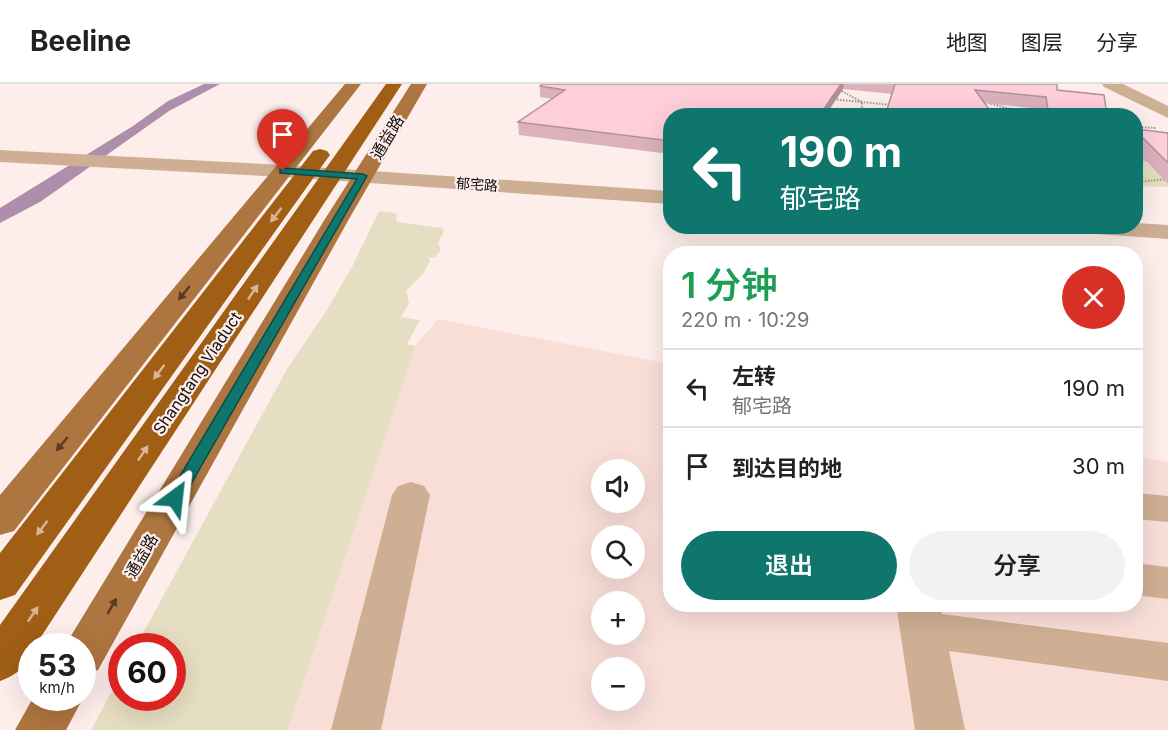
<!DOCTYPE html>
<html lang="zh">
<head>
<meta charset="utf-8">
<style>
	:root { --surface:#fff; --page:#f2f2f2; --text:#222; --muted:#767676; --line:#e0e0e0; --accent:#0f766e }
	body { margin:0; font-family:Inter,"Noto Sans SC",sans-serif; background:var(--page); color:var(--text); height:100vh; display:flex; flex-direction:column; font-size:22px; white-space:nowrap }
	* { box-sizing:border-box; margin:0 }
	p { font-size:20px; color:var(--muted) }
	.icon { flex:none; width:33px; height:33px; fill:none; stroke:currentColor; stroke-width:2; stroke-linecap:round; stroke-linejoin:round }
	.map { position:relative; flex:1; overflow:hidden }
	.panel { position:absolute; left:663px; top:162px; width:480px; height:366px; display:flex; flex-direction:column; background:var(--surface); border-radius:24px; box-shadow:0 6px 24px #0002 }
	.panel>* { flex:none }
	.guide { position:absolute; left:663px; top:24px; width:480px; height:126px; border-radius:24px; box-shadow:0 6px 24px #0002; background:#0f766e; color:#fff; overflow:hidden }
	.controls { position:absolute; left:591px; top:375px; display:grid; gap:12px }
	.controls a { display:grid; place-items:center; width:54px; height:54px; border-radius:50%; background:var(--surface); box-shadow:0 6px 24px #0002; font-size:30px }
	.speed { position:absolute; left:18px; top:549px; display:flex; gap:12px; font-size:30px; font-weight:700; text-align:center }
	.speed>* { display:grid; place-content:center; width:78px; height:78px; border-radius:50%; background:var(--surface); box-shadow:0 6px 24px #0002; line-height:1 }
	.speed small { font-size:15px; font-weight:400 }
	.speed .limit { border:9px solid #d22; background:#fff; color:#111 }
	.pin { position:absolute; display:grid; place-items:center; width:51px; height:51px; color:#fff; margin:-62px -26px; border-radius:50% 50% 50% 0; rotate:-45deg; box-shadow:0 0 6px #0007 }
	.pin .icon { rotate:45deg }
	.me { position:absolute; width:66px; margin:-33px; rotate:30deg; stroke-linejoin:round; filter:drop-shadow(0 0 4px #0008) }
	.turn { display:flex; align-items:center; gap:21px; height:126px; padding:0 18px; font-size:27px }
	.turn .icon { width:78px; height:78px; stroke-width:2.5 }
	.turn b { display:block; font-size:42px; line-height:51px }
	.round { display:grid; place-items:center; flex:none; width:63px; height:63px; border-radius:32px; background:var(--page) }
	.headline { display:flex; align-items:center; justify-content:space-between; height:102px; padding:0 18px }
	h1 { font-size:36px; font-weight:600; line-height:45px; color:#1e9e55 }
	.primary-button { display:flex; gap:12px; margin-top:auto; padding:12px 18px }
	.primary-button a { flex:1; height:69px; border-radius:36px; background:var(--accent); color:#fff; font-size:24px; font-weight:600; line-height:69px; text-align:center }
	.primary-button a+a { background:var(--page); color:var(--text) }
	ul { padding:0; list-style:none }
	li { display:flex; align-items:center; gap:18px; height:78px; padding:0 18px; border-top:2px solid var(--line) }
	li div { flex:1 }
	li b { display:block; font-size:22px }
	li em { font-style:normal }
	header { display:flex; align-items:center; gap:36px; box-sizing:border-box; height:84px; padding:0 30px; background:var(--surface); border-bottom:2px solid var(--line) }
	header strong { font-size:28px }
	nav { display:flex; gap:33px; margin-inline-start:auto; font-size:21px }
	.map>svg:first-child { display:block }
	.built { fill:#f9ded8; fill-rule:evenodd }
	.green { fill:#e6dec2 }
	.water { fill:#af8eab }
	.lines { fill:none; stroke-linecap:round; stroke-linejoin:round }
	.path { stroke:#a19694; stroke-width:2; stroke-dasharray:1.5 1.5; stroke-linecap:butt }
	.minor { fill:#cfaf94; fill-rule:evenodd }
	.major { fill:#ad753f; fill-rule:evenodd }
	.highway { fill:#a05f15; fill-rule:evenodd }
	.wall { fill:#dbb1bc }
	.shaded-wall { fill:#b29099 }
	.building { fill:#ffcedb; stroke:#b29099; stroke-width:1.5 }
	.oneway { fill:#d8b595 }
	.oneway2 { fill:#583b22 }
	.route { fill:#0f766e; stroke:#0a4d48; stroke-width:1.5 }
	.labels { text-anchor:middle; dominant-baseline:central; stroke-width:4.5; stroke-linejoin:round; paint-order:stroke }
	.far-street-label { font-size:14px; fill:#120c0b; stroke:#fdeeeb }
	.street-label { font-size:16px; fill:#120c0b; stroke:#fdeeeb }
</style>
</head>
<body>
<header>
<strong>Beeline</strong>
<nav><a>地图</a><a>图层</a><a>分享</a></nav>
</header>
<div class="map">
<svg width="1168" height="646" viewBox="0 0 1168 646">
	<rect width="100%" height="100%" fill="#fdeeeb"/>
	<!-- built -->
	<path class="built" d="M438,235L670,280V520H1136V372L1168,378V646H287L415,262ZM602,386H634V418H602ZM602,452H634V484H602ZM602,518H634V550H602ZM602,584H634V616H602Z"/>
	<!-- green -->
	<g class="green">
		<polygon points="1136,72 1168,76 1168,103 1136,102"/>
		<polygon points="379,127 396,129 397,138 442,144 444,147 438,159 441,166 434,174 428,173 430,177 423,190 406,207 409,219 401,233 420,236 407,260 415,262 287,646 91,646 121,590 122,614 172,614 172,562 136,562 287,285 325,229 353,181"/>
	</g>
	<!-- water -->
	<polygon class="water" points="204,0 220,0 169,27 40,118 0,139 0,124 133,42 168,17"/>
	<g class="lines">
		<!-- path -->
		<g class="path">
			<polyline points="831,15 892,21"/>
			<polyline points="988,15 989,19 1010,25 1012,32"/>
			<polyline points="989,30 1008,32"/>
			<polyline points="833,32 862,27 862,18 834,3 838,0"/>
			<polyline points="1136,43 1156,44"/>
			<polyline points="1136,76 1150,76"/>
			<polyline points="1136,98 1168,95"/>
		</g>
		<!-- minor -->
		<g class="minor">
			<polygon points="1102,0 1123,0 1168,22 1168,34 1104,3"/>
			<polygon points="0,66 283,81 670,107 670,120 283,93 0,78"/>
			<polygon points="1136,139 1168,141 1168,155 1082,149 1074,147 1071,142 1136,142"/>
			<polygon points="411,398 424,402 430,411 381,646 331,646 392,411 398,402"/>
			<polygon points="1136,409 1168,412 1168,438 1136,435"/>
			<polygon points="1136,479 1168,483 1168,515 1136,511"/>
			<polygon points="896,520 940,520 942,530 1168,559 1168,597 949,567 965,646 915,646"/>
		</g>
		<!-- major -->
		<g class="major">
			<polygon points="345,0 361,0 14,447 0,451 0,411"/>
			<polygon points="411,0 427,0 349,135 98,586 82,592 82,562 64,562 66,560 325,135"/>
			<polygon points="82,613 83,614 66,646 15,646 33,614"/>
		</g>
		<!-- highway -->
		<g class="highway">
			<path d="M386,0H402L35,562H32C32,580 15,592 0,597V541Z"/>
			<polygon points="320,65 327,67 330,71 327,75 15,511 0,516 0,469 313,67"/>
		</g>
	</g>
	<!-- wall -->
	<g class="wall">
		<polygon points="543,0 1057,0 1057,6 1107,32 1044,32 1042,25 843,5 825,32 670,32 670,70 519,51 518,38 552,15 540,13 540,2"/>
		<polygon points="1136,45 1168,49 1168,100 1136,66"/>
	</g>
	<!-- shaded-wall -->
	<polygon class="shaded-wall" points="841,0 844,0 843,5 825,32 819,32"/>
	<!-- building -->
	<g class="building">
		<polygon points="543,0 841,0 819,32 670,32 670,57 518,38 565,6 540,2"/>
		<polygon points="895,0 1057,0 1057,6 1104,11 1107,32 1049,32 1046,13 975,6 994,32 885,32"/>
		<polygon points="1136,45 1168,49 1168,79 1136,47"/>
	</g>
	<!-- one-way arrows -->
	<defs><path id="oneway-solid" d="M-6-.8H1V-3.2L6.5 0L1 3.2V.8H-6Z" transform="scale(1.5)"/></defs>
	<g class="oneway">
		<use href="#oneway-solid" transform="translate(276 131) rotate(127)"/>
		<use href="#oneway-solid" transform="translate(253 208) rotate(-56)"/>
		<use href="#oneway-solid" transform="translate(159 288) rotate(127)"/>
		<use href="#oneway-solid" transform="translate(143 369) rotate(-56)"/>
		<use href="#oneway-solid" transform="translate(42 444) rotate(127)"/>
		<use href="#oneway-solid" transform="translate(33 530) rotate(-56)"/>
	</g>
	<g class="oneway2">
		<use href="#oneway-solid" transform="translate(184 209) rotate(129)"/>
		<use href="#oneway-solid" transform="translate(62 360) rotate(129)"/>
		<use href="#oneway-solid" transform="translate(112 522) rotate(-60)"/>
	</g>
	<!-- route -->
	<polygon class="route" points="283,84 363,90 367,92 183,414 181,417 170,417 167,414 357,95 280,89 280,85"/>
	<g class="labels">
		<!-- far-street labels -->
		<g class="far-street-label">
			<text transform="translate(477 100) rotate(4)">郁宅路</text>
		</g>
		<!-- street labels -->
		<g class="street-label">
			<text transform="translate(387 53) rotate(-59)">通益路</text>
			<text transform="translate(197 289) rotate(-56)">Shangtang Viaduct</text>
			<text transform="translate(141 472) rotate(-60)">通益路</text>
		</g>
	</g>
</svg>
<div class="controls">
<a><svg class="icon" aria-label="sound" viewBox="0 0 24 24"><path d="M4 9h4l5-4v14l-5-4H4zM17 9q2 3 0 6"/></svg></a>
<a><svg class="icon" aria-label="search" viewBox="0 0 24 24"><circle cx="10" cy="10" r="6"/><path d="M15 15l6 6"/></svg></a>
<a>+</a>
<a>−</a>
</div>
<div class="speed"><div>53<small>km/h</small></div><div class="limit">60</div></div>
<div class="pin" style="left:283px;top:87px;background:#d93025"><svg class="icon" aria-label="arrive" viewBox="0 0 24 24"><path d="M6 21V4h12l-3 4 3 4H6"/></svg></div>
<svg class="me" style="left:175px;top:414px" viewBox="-20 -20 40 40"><path d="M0-17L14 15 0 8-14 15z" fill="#0f766e" stroke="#fff" stroke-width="4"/></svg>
<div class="guide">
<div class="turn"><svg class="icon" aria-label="left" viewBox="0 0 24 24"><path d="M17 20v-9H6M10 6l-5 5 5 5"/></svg><div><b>190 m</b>郁宅路</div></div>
</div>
<section class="panel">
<div class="headline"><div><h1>1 分钟</h1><p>220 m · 10:29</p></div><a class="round" style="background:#d93025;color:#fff"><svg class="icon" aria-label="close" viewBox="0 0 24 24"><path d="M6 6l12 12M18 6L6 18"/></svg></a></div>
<ul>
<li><svg class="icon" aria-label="left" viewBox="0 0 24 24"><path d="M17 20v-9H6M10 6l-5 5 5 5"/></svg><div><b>左转</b><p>郁宅路</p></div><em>190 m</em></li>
<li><svg class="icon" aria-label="arrive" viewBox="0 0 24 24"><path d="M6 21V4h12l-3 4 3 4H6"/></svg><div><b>到达目的地</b></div><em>30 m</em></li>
</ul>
<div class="primary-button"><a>退出</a><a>分享</a></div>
</section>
</div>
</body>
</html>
